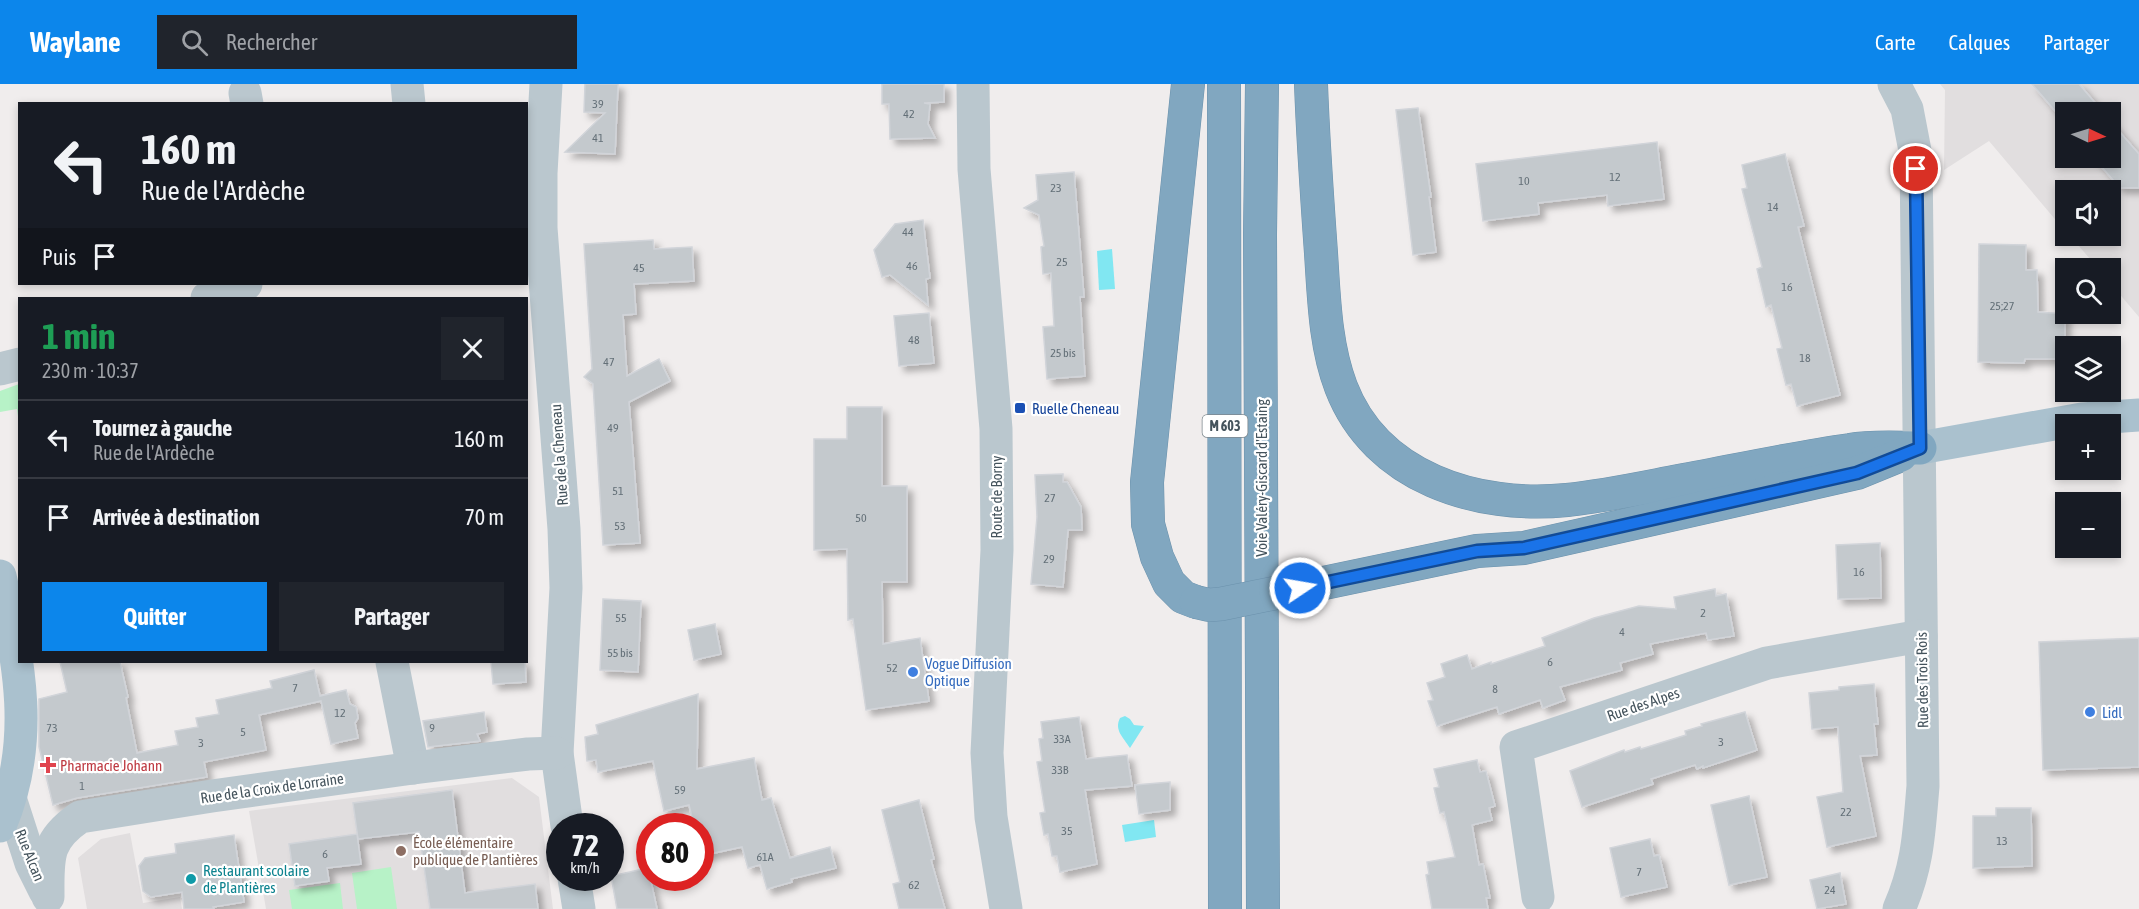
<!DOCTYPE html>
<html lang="fr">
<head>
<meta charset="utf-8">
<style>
	:root { --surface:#171b24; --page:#20242c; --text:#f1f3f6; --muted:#9ea1a6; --line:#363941; --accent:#0c86eb }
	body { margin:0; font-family:"Asap Condensed",sans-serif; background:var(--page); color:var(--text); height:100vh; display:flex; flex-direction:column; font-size:22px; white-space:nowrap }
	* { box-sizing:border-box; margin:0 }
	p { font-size:20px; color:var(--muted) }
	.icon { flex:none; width:33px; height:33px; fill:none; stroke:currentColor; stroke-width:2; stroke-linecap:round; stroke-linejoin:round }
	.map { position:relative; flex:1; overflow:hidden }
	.details { position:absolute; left:18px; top:213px; width:510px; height:366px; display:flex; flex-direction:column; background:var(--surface); border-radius:0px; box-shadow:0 3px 9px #0003 }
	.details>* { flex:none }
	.banner { position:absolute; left:18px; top:18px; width:510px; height:183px; border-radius:0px; box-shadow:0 3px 9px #0003; background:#171b24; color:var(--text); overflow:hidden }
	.needle { width:39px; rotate:94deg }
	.controls { position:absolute; left:2055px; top:18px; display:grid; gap:12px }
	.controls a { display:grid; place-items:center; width:66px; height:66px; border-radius:0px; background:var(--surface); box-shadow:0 3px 9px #0003; font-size:30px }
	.speed { position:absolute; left:546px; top:729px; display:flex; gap:12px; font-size:30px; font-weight:700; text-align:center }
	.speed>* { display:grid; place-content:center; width:78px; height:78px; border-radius:50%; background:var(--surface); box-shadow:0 3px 9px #0003; line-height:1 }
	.speed small { font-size:15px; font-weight:400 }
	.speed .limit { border:9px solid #d22; background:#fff; color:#111 }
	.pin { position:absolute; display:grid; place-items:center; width:51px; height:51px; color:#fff; margin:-26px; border:3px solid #fff; border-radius:50%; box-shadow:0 2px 6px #0007 }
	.me { position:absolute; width:66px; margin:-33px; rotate:78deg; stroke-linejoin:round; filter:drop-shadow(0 0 4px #0008) }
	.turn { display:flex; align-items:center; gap:21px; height:126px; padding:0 24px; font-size:27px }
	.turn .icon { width:78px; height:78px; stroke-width:2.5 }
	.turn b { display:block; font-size:42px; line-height:51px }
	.then { display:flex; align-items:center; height:57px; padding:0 24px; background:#0003; gap:12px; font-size:22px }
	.round { display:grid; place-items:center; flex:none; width:63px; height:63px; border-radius:0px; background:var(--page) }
	.headline { display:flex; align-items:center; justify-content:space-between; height:102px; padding:0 24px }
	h1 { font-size:36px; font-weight:700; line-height:45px; color:#1e9e55 }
	.primary-button { display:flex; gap:12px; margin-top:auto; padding:12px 24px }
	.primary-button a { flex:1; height:69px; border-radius:0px; background:var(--accent); color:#fff; font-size:24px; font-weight:700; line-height:69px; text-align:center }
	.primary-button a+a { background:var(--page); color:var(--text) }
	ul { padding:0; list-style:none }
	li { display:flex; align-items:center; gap:18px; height:78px; padding:0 24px; border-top:2px solid var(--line) }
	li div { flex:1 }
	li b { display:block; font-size:22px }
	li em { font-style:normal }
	header { display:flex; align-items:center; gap:36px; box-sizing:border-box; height:84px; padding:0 30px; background:var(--accent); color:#fff }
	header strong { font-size:28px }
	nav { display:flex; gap:33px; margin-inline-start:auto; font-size:21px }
	.search { width:420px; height:54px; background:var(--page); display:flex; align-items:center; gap:15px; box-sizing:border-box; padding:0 21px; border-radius:0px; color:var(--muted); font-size:22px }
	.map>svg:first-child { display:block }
	.education { fill:#e1dedf; fill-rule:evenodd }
	.green { fill:#b7f2c7 }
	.water { fill:#81e7f2 }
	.building { fill:#c4c9cd; stroke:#d1d4d9; stroke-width:1.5; filter:url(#shadow) }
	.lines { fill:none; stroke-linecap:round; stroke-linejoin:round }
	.highway-casing { stroke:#6c92ac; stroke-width:34 }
	.minor { stroke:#bac7ce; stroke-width:33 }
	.major { stroke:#aac1ce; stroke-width:33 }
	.highway { stroke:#81a7c0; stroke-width:33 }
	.highway-bridge-casing { stroke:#6c92ac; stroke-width:34; stroke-linecap:butt }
	.highway-bridge { stroke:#81a7c0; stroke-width:33 }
	.route-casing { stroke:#114b97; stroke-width:15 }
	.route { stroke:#1a73e8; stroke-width:10 }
	.transit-dot { fill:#1a4fb4; stroke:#fff; stroke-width:2 }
	.shop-dot { fill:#3f7fe0; stroke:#fff; stroke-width:2 }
	.health-dot { fill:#e0444e; stroke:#fff; stroke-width:2 }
	.education-dot { fill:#8d6e63; stroke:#fff; stroke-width:2 }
	.culture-dot { fill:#0f9aa8; stroke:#fff; stroke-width:2 }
	.labels { text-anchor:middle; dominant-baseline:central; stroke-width:4.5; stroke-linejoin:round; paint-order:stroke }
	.number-label { font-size:12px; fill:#647078 }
	.shield { fill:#fff; stroke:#7c878d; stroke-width:1.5 }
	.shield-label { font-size:14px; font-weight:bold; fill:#44535c }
	.transit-label { font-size:15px; fill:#164399; stroke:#fff; text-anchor:start }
	.street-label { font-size:15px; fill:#44535c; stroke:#fff }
	.shop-label { font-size:15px; fill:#366cbe; stroke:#fff; text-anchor:start }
	.health-label { font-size:15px; fill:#be3a42; stroke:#fff; text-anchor:start }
	.education-label { font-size:15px; fill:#785e54; stroke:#fff; text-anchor:start }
	.culture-label { font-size:15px; fill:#0d838f; stroke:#fff; text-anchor:start }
</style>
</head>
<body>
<header>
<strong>Waylane</strong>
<div class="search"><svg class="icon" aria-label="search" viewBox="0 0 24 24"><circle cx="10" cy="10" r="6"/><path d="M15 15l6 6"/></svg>Rechercher</div>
<nav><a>Carte</a><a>Calques</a><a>Partager</a></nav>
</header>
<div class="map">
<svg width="2139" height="825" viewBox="0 0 2139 825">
	<defs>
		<filter id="shadow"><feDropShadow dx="5.5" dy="5.5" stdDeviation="3" flood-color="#0004"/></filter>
	</defs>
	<rect width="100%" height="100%" fill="#f0eded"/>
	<!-- education -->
	<g class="education">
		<path d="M1940,0H2139V233L2111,200L2110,184H2098L2070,152H2110V106H2066L2065,147L1989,57L1944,86L1945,6ZM2066,28H2110V74H2066Z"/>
		<polygon points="512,694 539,713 553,825 266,825 249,727"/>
		<polygon points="130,749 143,819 180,813 182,825 87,825 78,774 101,755"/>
	</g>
	<!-- green -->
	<g class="green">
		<polygon points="19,300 20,300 19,340 17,325 0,328 0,307"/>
		<polygon points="391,783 397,825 357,825 352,789"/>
		<polygon points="340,799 343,825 292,825 289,806"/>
	</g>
	<!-- water -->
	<g class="water">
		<polygon points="1112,165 1115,205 1099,206 1097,167"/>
		<path d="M1125,632L1130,635L1134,641L1144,642L1130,664C1123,653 1114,646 1120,634Z"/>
		<polygon points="1154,736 1156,753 1125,758 1122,741"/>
	</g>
	<!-- building -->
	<g class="building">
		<polygon points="585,0 618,0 615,70 565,68 605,29 584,28"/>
		<polygon points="882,0 944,0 944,18 924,19 930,20 928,40 935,54 890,55 889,20 882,20"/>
		<polygon points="2032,0 2079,0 2103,28 2056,28"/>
		<polygon points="1418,24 1431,113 1429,113 1436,168 1413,171 1396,26"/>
		<polygon points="2110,37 2139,70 2139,104 2120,104 2094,74 2110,74"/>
		<polygon points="1657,58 1664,115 1608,122 1607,111 1572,115 1538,119 1539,130 1483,137 1476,80"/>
		<polygon points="1785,70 1804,142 1798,143 1840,311 1797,322 1791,300 1786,301 1777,265 1782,264 1771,221 1766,223 1757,185 1762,183 1742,105 1747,104 1742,81"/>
		<polygon points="1074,88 1084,213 1080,213 1085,292 1047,295 1043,243 1054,242 1051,189 1043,190 1041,163 1044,162 1039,131 1024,124 1038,116 1036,91"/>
		<polygon points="923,136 930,194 926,195 928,221 890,191 882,193 874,166 895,140"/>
		<polygon points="653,156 654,165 692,163 694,197 634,200 636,230 623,231 627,292 659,275 670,297 629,318 640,459 603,461 593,300 584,293 592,285 584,160"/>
		<polygon points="1979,160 2026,161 2026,186 2037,186 2038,228 2065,230 2065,275 2025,275 2024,279 1978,278"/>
		<polygon points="929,229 934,279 899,282 894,232"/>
		<polygon points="847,323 882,323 882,402 907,402 907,498 882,498 883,560 920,554 929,617 866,626 853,535 848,536 847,465 814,466 814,355 847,355"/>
		<polygon points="1063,390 1063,398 1067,398 1081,423 1082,446 1068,446 1063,503 1031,500 1037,433 1035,391"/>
		<polygon points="1880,459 1881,514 1838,515 1836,461"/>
		<polygon points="1715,505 1716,512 1726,510 1734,552 1708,556 1706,549 1650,560 1653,570 1620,579 1622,586 1560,603 1565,616 1543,624 1540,616 1499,630 1497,623 1437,642 1428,617 1433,616 1427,599 1445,593 1441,580 1467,571 1472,585 1491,578 1491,580 1545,562 1542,554 1594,534 1639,522 1676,525 1674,513"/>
		<polygon points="603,515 641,517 638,588 600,586"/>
		<polygon points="715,540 721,570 694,576 688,546"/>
		<polygon points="2139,554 2139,683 2043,686 2039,558"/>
		<polygon points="60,578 120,578 128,613 126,614 137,669 178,661 175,647 198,643 196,634 219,630 216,616 272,604 270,597 314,586 320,612 346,606 350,620 356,623 358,634 355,639 358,654 331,660 321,617 259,631 266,666 204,678 207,693 77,714 53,721 39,663 39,615 67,608"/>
		<polygon points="491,578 525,578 526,598 493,600"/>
		<polygon points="1874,600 1878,640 1874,640 1877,671 1860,672 1876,752 1827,763 1817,713 1843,708 1838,643 1812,645 1809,609 1839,606 1839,603"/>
		<polygon points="698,610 697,685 754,674 762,716 771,714 790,774 830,763 836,784 791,795 792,798 767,805 760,781 748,784 742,763 700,772 700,742 694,742 689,721 664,727 653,677 598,688 596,676 587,677 585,653 598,650 596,641"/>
		<polygon points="484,628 487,648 477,650 480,657 428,663 423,637"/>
		<polygon points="1745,628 1757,666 1703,684 1703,682 1697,685 1695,681 1651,695 1653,700 1582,723 1570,687 1624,666 1625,668 1640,663 1641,665 1686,651 1685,647 1702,642 1701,640"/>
		<polygon points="1079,633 1086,675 1127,671 1132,702 1085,706 1097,780 1060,788 1057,772 1052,772 1048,750 1044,751 1040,729 1045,728 1037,678 1042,677 1039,655 1043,654 1041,638"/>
		<polygon points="1477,676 1480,688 1486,687 1495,722 1489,724 1492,736 1472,741 1479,781 1483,780 1490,814 1486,814 1488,825 1432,825 1426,791 1429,790 1427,778 1455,773 1444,728 1440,729 1434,704 1439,703 1434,685"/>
		<polygon points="1170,698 1170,726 1139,730 1135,701"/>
		<polygon points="452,706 465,809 535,800 538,825 430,825 419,748 358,755 353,719"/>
		<polygon points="1749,712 1767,793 1729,801 1711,721"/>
		<polygon points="919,716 934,775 931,776 945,825 899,825 893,800 900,798 882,726"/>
		<polygon points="1996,724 2031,724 2032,782 1973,784 1973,732 1996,732"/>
		<polygon points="357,750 361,780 327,784 329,797 295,802 289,760"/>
		<polygon points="234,751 244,818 213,823 214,825 184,825 182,808 151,813 143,807 139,782 145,774 176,769 175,760"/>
		<polygon points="1650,755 1654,772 1659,771 1667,803 1621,813 1610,764"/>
		<polygon points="648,784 657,825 617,825 611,792"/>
		<polygon points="1840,789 1846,820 1817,825 1810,796"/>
	</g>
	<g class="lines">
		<!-- highway casing -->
		<g class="highway-casing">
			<g id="highway">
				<polyline points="1188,0 1147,398 1148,440 1157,473 1169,499 1183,513 1196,518"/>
				<polyline points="1224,0 1225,825"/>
				<polyline points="1262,0 1260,150 1263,825"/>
				<path d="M1311,0C1313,56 1317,113 1321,169C1324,214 1325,261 1341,303C1376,394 1477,425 1567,416C1605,412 1642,404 1679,397C1735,387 1792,374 1850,366C1872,362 1897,364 1920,364"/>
				<polyline points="1300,504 1477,467 1524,464 1857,389 1901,371"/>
			</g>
		</g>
		<!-- minor -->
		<g class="minor">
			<polyline points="407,0 409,20"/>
			<polyline points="546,0 541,89 541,144 564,445 566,504 557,669 567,742"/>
			<polyline points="973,0 974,85 996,345 997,466 987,669 991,733 1006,825"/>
			<path d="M1894,0L1907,25L1916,72L1923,702C1919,748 1918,782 1899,825"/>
			<polyline points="245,9 247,20"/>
			<polyline points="207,214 246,200"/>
			<polyline points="0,285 20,280"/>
			<polyline points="392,578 413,684"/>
			<polyline points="11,717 31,779 45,807"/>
			<polyline points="574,794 579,825"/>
			<path d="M48,813C48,774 45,757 80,733L212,712L413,684L528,670L557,669"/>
			<polyline points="1538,813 1516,663 1767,579 1921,552"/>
		</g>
		<!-- major -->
		<g class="major">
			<polyline points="1920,364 2082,335 2139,331"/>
			<path d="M0,492C19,579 36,656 0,742"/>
		</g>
		<!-- highway -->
		<use href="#highway" class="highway"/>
		<!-- highway-bridge casing -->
		<g class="highway-bridge-casing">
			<polyline id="highway-bridge" points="1196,518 1209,521 1221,520 1300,504"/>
		</g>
		<!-- highway-bridge -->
		<use href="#highway-bridge" class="highway-bridge"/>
	</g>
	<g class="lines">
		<!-- route casing -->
		<g class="route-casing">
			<polyline id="route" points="1300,504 1477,467 1524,464 1857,389 1920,364 1916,85"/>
		</g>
		<!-- route -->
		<use href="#route" class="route"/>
	</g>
	<!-- markers -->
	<rect class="transit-dot" x="1014" y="318" width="12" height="12" rx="3"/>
	<g class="shop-dot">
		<circle cx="913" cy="588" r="6"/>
		<circle cx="2090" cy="628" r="6"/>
	</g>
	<path class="health-dot" d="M45 672h6v6h6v6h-6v6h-6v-6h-6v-6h6z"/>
	<circle class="education-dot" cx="401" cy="767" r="6"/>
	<circle class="culture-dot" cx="191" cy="795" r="6"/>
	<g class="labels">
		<!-- number labels -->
		<g class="number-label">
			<text x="598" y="20">39</text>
			<text x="909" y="30">42</text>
			<text x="598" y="54">41</text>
			<text x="1615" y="93">12</text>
			<text x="1524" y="97">10</text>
			<text x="1056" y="104">23</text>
			<text x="1773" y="123">14</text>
			<text x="908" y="148">44</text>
			<text x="1062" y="178">25</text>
			<text x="912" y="182">46</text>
			<text x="639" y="184">45</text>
			<text x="1787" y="203">16</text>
			<text x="2002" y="222">25;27</text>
			<text x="914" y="256">48</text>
			<text x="1063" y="269">25 bis</text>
			<text x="1805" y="274">18</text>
			<text x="609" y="278">47</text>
			<text x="613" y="344">49</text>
			<text x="618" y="407">51</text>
			<text x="1050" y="414">27</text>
			<text x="861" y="434">50</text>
			<text x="620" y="442">53</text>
			<text x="1049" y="475">29</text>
			<text x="1859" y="488">16</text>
			<text x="1703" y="529">2</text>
			<text x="621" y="534">55</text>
			<text x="1622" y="548">4</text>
			<text x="620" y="569">55 bis</text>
			<text x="1550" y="578">6</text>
			<text x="892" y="584">52</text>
			<text x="295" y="604">7</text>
			<text x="1495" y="605">8</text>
			<text x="340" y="629">12</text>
			<text x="52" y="644">73</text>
			<text x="432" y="644">9</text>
			<text x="243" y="648">5</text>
			<text x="1062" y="655">33A</text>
			<text x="1721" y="658">3</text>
			<text x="201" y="659">3</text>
			<text x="1060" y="686">33B</text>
			<text x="82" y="702">1</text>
			<text x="680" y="706">59</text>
			<text x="1846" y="728">22</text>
			<text x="1067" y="747">35</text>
			<text x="2002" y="757">13</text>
			<text x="325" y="770">6</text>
			<text x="765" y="773">61A</text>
			<text x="1639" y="788">7</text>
			<text x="914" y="801">62</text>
			<text x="1830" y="806">24</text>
		</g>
		<!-- shield labels -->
		<rect class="shield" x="1202.5" y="331" width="45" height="22" rx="4.5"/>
		<g class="shield-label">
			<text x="1225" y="342">M 603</text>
		</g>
		<!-- transit labels -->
		<g class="transit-label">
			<text x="1032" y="324">Ruelle Cheneau</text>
		</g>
		<!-- street labels -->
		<g class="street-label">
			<text transform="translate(559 371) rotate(-94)">Rue de la Cheneau</text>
			<text transform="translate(1261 394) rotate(-90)">Voie Valéry-Giscard d'Estaing</text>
			<text transform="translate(996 413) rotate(-90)">Route de Borny</text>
			<text transform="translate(1922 596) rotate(-91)">Rue des Trois Rois</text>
			<text transform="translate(1643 620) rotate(-19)">Rue des Alpes</text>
			<text transform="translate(272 704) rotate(-8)">Rue de la Croix de Lorraine</text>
			<text transform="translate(30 771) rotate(68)">Rue Alcan</text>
		</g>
		<!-- shop labels -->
		<g class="shop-label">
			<text x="925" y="579">Vogue Diffusion<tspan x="925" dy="17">Optique</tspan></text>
			<text x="2102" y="628">Lidl</text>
		</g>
		<!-- health labels -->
		<g class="health-label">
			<text x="60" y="681">Pharmacie Johann</text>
		</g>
		<!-- education labels -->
		<g class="education-label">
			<text x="413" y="758">École élémentaire<tspan x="413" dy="17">publique de Plantières</tspan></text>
		</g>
		<!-- culture labels -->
		<g class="culture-label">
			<text x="203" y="786">Restaurant scolaire<tspan x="203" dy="17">de Plantières</tspan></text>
		</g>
	</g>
</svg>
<div class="controls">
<a><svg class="needle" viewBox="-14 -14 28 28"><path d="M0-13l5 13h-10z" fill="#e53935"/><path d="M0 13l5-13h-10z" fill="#9ea1a6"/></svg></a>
<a><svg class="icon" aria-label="sound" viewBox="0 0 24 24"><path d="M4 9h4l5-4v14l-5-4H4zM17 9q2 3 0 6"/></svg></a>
<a><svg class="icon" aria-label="search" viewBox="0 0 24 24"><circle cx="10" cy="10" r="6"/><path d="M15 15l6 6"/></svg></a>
<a><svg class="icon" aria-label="layers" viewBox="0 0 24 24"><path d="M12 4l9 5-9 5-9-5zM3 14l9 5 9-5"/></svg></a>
<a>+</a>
<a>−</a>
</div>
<div class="speed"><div>72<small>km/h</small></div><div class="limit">80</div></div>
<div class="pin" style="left:1916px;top:85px;background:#d93025"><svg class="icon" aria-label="arrive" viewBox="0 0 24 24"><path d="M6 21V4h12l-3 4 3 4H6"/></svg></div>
<svg class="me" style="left:1300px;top:504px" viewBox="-20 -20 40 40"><circle r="17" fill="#1a73e8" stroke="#fff" stroke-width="3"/><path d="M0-11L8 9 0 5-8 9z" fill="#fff"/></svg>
<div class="banner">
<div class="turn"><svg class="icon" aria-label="left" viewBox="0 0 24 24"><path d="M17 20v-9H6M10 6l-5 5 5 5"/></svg><div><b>160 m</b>Rue de l'Ardèche</div></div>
<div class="then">Puis<svg class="icon" aria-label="arrive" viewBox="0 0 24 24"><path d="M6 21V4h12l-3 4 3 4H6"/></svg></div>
</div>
<section class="details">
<div class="headline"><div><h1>1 min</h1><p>230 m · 10:37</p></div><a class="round"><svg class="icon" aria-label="close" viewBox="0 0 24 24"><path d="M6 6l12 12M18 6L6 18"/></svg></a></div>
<ul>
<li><svg class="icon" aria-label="left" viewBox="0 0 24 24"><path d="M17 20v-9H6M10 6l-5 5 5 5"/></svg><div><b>Tournez à gauche</b><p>Rue de l'Ardèche</p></div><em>160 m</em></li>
<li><svg class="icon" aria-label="arrive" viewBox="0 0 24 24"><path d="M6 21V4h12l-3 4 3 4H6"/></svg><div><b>Arrivée à destination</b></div><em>70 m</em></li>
</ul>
<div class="primary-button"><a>Quitter</a><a>Partager</a></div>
</section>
</div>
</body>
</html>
